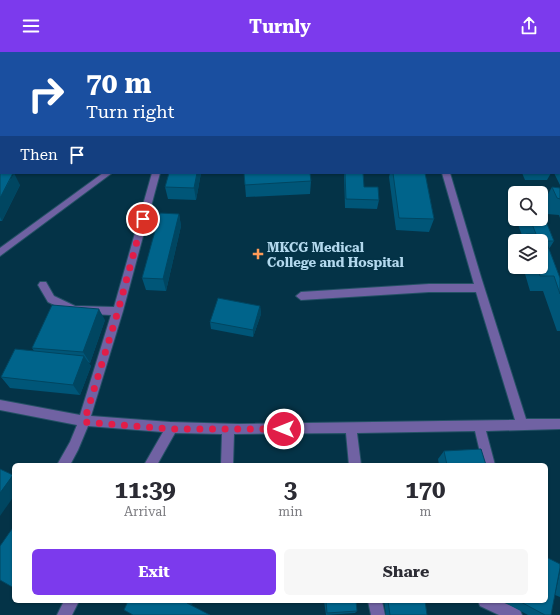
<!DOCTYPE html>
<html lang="en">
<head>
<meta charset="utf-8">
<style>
	:root { --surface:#fff; --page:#f7f7f7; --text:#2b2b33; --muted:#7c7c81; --accent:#7c3aed }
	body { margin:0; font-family:"Roboto Serif",serif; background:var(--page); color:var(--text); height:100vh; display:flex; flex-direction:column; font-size:15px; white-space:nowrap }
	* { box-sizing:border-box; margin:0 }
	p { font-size:13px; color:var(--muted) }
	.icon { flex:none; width:22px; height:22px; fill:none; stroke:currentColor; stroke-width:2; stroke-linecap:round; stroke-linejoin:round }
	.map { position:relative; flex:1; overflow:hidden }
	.side { position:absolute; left:12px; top:411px; width:536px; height:140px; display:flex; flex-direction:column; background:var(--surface); border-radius:6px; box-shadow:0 1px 3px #0004 }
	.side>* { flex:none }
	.hud { position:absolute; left:0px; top:0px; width:560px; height:122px; box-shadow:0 1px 3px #0004; background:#1a4fa0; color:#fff; overflow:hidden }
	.buttons { position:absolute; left:508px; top:134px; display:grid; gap:8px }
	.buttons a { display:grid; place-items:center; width:40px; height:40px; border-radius:6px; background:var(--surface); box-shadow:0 1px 3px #0004; font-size:20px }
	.pin { position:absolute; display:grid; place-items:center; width:34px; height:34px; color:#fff; margin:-17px; border:2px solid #fff; border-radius:50%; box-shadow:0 1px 4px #0007 }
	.me { position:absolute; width:44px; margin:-22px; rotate:270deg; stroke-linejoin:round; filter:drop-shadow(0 0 3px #0008) }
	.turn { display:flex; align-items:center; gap:14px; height:84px; padding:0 20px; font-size:18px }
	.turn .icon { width:52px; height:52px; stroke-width:2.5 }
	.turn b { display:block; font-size:28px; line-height:34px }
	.then { display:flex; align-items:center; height:38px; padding:0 20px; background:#0003; gap:8px; font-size:15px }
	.eta { display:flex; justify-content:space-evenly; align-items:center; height:68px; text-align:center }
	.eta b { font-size:24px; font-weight:700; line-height:28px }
	.cta { display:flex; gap:8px; margin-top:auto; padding:8px 20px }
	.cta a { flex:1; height:46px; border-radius:6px; background:var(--accent); color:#fff; font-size:16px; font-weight:700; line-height:46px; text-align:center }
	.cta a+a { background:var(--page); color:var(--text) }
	header { display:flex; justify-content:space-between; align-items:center; height:52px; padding:0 20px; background:var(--accent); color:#fff; font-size:18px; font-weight:700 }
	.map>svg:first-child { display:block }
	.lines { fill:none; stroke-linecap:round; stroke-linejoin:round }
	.minor-casing { stroke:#245165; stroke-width:2 }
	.minor { fill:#7062a3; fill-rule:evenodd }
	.wall { fill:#005678 }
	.shaded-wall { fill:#004661 }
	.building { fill:#00648b; stroke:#004661 }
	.route { stroke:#e11d48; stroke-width:7; stroke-dasharray:0 12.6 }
	.poi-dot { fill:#fe9b58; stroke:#043347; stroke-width:1.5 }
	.labels { text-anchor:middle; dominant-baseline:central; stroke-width:3; stroke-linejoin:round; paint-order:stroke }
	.poi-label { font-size:13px; font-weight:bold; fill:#b3d9ee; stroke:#043347; text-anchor:start }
</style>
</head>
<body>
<header><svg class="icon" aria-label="menu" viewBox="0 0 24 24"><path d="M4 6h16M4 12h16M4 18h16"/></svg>Turnly<svg class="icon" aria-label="share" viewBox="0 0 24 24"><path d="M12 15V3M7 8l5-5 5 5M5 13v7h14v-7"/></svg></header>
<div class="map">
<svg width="560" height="563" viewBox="0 0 560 563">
	<rect width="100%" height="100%" fill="#043347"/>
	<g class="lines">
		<!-- minor casing -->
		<g class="minor-casing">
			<g id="minor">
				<polygon points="210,0 216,0 217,1 211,1"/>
				<rect x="0" y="83" width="1" height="4"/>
				<polygon points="103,121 112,121 0,204 0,196"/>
				<polygon points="152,121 160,121 123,259 91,364 170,370 238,372 515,368 476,240 429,240 301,248 296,244 301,240 429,232 474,232 442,121 450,121 481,225 526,367 560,367 560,377 486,379 495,413 483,413 475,379 357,381 361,413 349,413 346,381 234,382 233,413 221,413 222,382 175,381 157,413 144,413 163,380 88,374 78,398 70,413 57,413 70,390 77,373 0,358 0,348 80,363 111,263 71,261 48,250 38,233 40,230 46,230 54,244 75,254 114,255"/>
				<polygon points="64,549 79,549 72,563 57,563"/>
				<polygon points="368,549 382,549 385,563 371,563"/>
				<polygon points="478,549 500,549 520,558 522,563 499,563 480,554"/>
			</g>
		</g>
		<!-- minor -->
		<use href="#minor" class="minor"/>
	</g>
	<!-- wall -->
	<g class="wall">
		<polygon points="558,0 560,0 560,20 559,20 559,1 557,1"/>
		<polygon points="1,41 1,75 0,74 0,42"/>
		<polygon points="559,67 560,67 560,133 554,121 559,121"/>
		<polygon points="0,96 1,96 1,121 20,133 2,169 0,169"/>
		<polygon points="201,121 196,148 168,147 165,135"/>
		<polygon points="244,121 311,129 310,142 246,145"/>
		<polygon points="344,121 363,121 364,135 379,148 377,157 345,156"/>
		<polygon points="390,121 425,121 434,167 429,180 396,178 389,125"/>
		<polygon points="522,121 551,121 547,128 525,128"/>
		<polygon points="552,135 560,136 560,166 559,163 547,162 543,151"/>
		<polygon points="515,152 515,163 513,157"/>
		<polygon points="179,162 181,174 166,239 146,238 142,226"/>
		<polygon points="516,167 541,167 554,189 549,197 560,226 560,279 557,279 543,239 530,239 523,215 541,215 541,189 522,189 523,186"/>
		<polygon points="260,254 261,262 253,285 211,277 210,270"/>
		<polygon points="105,268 90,311 88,310 91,314 80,343 10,336 1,325 34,299 32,296"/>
		<polygon points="444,399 486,413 439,413 438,407"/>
		<polygon points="560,519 560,545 555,543"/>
		<polygon points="324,549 356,549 357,559 355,561 326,563"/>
		<polygon points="384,549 425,549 427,563 386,563"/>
		<polygon points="502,549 546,549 551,563 528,563"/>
	</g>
	<!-- shaded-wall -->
	<g class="shaded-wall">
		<polygon points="14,121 20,133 2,169 0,165 0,146"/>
		<polygon points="197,121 201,121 196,148 194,136"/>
		<polygon points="179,162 181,174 166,239 163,227"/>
		<polygon points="260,254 261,262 253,285 253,278"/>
		<polygon points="99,257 105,268 90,311 83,300"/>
		<polygon points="84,304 91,314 80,343 73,333"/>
		<polygon points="13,423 14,424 14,444 0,464 0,441"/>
		<polygon points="188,549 194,549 191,554 187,551"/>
	</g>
	<!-- building -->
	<g class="building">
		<polygon points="440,0 551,0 552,1 440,1"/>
		<rect x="559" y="2" width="1" height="10"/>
		<polygon points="1,41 1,64 0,63 0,42"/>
		<rect x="559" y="67" width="1" height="14"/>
		<polygon points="559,81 560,81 560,100 559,98"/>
		<polygon points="0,96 1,96 1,104 0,106"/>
		<rect x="0" y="109" width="1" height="7"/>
		<polygon points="0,121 13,121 0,146"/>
		<polygon points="169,121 197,121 194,136 165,135"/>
		<polygon points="244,121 310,121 311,129 245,133"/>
		<polygon points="345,121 363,121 364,135 378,135 379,148 346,147"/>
		<polygon points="393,121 425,121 434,167 399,166"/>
		<polygon points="552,135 560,136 560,147 557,146"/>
		<polygon points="541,157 554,189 546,189 560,226 560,242 554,224 540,224 537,215 541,215 541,189 528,189 526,182 536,182 530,167 541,167"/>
		<polygon points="160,161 179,162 163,227 142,226"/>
		<polygon points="218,246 260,254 253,278 210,270"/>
		<polygon points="52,253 99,257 83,300 32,296"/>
		<polygon points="15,297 84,304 73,333 1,325"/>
		<polygon points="481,397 486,413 447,413 444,399"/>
		<polygon points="0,417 13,423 0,441"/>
		<polygon points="14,474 14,536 0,528 0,494"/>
		<polygon points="546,505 560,512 560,516 551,563 545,563 519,549 546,549"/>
		<polygon points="128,549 188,549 187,551 210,563 133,563 124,558"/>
		<polygon points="326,549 356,549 357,559 327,561"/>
		<polygon points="388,549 425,549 427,563 390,563"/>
	</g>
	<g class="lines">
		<!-- route -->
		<polyline class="route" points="143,167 118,259 84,370 171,377 284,377"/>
	</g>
	<!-- markers -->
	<path class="poi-dot" d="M256 196h4v4h4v4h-4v4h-4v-4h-4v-4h4z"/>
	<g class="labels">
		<!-- poi labels -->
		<g class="poi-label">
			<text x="267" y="195">MKCG Medical<tspan x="267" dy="15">College and Hospital</tspan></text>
		</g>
	</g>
</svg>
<div class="buttons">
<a><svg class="icon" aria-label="search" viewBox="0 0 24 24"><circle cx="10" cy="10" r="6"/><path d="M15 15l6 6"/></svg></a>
<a><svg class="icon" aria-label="layers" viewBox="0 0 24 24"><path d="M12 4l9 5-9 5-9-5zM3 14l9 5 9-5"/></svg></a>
</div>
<div class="pin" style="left:143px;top:167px;background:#d93025"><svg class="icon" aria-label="arrive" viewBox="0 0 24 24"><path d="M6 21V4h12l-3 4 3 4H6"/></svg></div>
<svg class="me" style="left:284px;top:377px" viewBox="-20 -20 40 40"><circle r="17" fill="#e11d48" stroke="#fff" stroke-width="3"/><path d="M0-11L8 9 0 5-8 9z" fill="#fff"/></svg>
<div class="hud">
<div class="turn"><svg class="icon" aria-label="right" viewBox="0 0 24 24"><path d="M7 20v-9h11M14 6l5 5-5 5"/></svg><div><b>70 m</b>Turn right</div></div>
<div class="then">Then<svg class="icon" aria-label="arrive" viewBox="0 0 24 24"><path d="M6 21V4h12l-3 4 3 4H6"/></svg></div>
</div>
<section class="side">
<div class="eta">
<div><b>11:39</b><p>Arrival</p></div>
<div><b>3</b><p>min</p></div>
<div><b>170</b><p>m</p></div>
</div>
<div class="cta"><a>Exit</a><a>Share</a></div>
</section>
</div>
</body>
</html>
